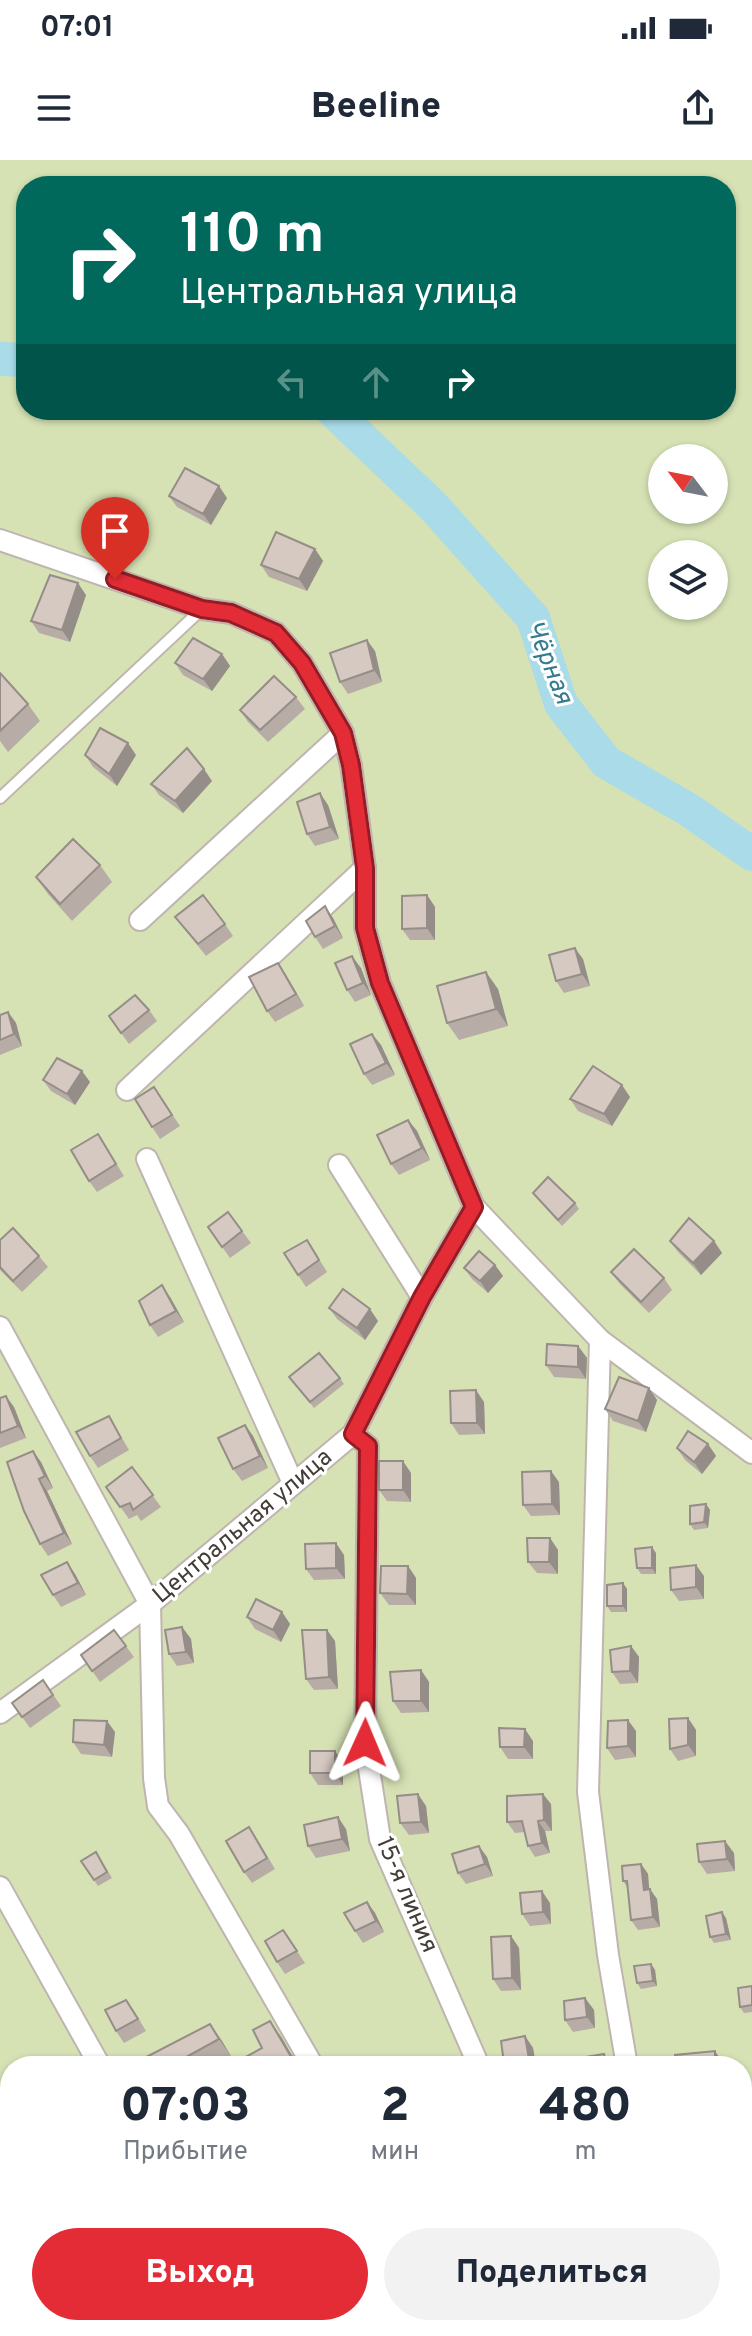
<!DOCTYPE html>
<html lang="ru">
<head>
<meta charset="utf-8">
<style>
	:root { --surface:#fff; --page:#f2f2f3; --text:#1f2937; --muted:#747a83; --accent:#e42c36 }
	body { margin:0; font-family:Overpass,sans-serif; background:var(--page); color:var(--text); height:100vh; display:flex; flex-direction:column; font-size:30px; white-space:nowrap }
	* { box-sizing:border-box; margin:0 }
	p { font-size:26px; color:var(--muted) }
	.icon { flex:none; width:44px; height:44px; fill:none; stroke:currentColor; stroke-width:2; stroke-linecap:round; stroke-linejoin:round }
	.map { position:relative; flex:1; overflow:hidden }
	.drawer { position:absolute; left:0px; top:1896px; width:752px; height:280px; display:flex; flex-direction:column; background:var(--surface); border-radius:32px 32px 0 0; box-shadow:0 2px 6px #0004 }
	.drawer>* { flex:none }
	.hud { position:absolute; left:16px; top:16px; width:720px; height:244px; border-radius:32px; box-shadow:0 2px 6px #0004; background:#00695c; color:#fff; overflow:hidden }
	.needle { width:52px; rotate:302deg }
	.buttons { position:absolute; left:648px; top:284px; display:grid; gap:16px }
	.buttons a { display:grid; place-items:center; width:80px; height:80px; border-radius:50%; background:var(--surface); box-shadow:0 2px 6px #0004; font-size:40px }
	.pin { position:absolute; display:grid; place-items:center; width:68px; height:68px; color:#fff; margin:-82px -34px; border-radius:50% 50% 50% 0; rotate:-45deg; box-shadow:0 0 8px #0007 }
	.pin .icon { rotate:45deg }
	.me { position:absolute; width:88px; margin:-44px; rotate:1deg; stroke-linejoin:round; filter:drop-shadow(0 0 6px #0008) }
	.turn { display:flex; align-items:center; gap:28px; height:168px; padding:0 32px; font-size:36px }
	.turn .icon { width:104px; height:104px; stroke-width:2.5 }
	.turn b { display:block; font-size:56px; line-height:68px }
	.lanes { display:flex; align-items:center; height:76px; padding:0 32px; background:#0003; justify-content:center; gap:40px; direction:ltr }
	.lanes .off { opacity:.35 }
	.eta { display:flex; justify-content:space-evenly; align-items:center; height:136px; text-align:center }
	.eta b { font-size:48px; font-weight:800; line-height:56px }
	.button { display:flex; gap:16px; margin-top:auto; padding:16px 32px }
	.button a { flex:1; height:92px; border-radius:48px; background:var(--accent); color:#fff; font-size:32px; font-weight:800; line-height:92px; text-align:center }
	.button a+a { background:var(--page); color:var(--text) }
	.status { display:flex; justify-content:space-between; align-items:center; height:56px; padding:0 40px; background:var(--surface); direction:ltr }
	.status svg { height:22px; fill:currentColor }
	header { display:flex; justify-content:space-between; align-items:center; height:104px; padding:0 32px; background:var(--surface); font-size:36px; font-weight:800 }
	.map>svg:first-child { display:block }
	.green { fill:#d6e2b4; fill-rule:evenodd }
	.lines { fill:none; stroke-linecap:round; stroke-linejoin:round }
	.river { stroke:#a9dbe8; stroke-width:34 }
	.lane-casing { stroke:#bfb5ae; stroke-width:14 }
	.street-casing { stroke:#bfb5ae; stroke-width:24 }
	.primary-casing { stroke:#d7a370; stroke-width:36 }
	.lane { stroke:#fff; stroke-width:10 }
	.street { stroke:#fff; stroke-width:20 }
	.primary { stroke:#f4ca9e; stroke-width:32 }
	.wall { fill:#b7ada6 }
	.shaded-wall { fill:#958d87 }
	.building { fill:#d5c9c1; stroke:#958d87; stroke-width:2 }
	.route-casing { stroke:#941d23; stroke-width:20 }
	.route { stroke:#e42c36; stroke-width:14 }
	.labels { text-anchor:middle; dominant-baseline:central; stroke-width:6; stroke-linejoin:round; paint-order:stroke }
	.street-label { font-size:24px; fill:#443c37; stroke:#fff }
	.water-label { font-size:26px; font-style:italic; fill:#357a8e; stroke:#fff }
</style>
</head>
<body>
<div class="status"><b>07:01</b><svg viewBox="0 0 49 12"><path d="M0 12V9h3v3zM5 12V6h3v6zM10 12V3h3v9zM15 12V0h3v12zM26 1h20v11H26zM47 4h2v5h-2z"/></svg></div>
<header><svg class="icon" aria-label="menu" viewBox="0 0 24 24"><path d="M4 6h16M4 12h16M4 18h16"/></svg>Beeline<svg class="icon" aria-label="share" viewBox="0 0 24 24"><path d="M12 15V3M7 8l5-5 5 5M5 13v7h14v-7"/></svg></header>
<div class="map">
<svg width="752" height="2176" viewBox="0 0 752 2176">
	<rect width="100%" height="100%" fill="#f2ece7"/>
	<!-- green -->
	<path class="green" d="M0,0H752V1977L742,1978V1906H10V2166H150L133,2176H0ZM26,26H726V250H26ZM662,298H714V350H662ZM662,394H714V446H662Z"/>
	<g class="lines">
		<!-- river -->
		<g class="river">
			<polyline points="0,199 26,200"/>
			<polyline points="332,250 433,346 533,458 561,544 606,602 689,650 752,694"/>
		</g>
		<!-- lane casing -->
		<g class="lane-casing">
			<polyline id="lane" points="0,638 202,449"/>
		</g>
		<!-- street casing -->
		<g class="street-casing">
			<g id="street">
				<polyline points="0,380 202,449 231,453 276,473 302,503 343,573 351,605 365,708 365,768 380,823 474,1047 600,1180 752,1293"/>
				<polyline points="140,760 343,573"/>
				<polyline points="127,930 365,708"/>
				<polyline points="147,999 293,1323"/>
				<polyline points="339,1005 422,1137"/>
				<polyline points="0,1167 150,1444 154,1618 158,1646 179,1674 313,1906"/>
				<polyline points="600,1180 588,1632 608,1795 627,1906"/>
				<polyline points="353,1274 368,1286 365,1583 380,1679 479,1906"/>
				<polyline points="0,1553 150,1444 353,1274 422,1137 474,1047"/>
				<polyline points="0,1727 100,1906"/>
				<polyline points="742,1943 752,1941"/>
				<polyline points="0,2099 10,2117"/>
				<polyline points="38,2166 44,2176"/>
				<polyline points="101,2176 115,2166"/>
			</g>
		</g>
		<!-- primary casing -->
		<g class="primary-casing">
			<g id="primary">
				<polyline points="742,1994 752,1992"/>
				<polyline points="167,2176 184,2166"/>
			</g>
		</g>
		<!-- lane -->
		<use href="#lane" class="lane"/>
		<!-- street -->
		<use href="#street" class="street"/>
		<!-- primary -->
		<use href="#primary" class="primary"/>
	</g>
	<!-- wall -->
	<g class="wall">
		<polygon points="169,336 227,338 211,365 177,347"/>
		<polygon points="315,389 323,401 307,431 269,417 261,405"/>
		<polygon points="86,435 70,482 39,473 31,461"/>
		<polygon points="375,491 382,522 348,534 340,522"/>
		<polygon points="222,494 230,506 212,531 183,515 175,503"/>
		<polygon points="0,513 28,544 40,561 8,592 0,581"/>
		<polygon points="296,537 305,549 268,582 248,562 240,550"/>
		<polygon points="85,595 136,595 117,626 93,607"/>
		<polygon points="212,621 183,653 159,635 151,624"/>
		<polygon points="328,645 339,679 315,686 307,674"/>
		<polygon points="100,705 112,722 72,761 48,734 36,717"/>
		<polygon points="427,735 435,747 435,780 410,780 402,769"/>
		<polygon points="325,746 333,758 343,778 323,789 315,777"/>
		<polygon points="175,757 225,764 233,776 206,796"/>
		<polygon points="583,799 590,826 564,833 556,821"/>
		<polygon points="278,803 304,846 275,862 267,851"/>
		<polygon points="361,808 371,835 355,842 347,830"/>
		<polygon points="498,829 508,866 459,880 447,863"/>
		<polygon points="149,850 157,861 129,884 109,856"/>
		<polygon points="8,852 16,863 22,886 0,895 0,855"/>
		<polygon points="372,874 381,885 395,915 372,925 364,914"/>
		<polygon points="43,920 90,922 75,945 51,931"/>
		<polygon points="154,927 180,966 160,979 152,967"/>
		<polygon points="630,937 612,966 578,951 570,939"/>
		<polygon points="408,960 417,971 430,1000 399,1015 391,1004"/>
		<polygon points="98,974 124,1016 97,1032 89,1021"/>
		<polygon points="533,1033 575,1043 579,1049 562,1066"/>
		<polygon points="228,1052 251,1083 230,1098 208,1067"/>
		<polygon points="0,1080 39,1096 48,1107 22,1132 0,1110"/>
		<polygon points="307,1080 327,1112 306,1127 298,1115"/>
		<polygon points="670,1081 714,1081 722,1093 701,1115 678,1092"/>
		<polygon points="495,1105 503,1116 488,1133 472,1119 464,1108"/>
		<polygon points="611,1112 664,1118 672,1130 649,1153 620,1124"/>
		<polygon points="170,1137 184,1162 158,1177 150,1165"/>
		<polygon points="329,1148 378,1161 365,1180 337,1159"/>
		<polygon points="578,1186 587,1198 586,1219 554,1217 546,1205"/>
		<polygon points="340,1218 344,1224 314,1248 294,1223"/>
		<polygon points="649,1228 657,1240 646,1272 613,1261 605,1249"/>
		<polygon points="0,1238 14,1247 26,1278 0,1288"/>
		<polygon points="484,1242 485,1274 459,1275 451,1263"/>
		<polygon points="109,1256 129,1290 98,1308 90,1296"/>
		<polygon points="245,1265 253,1276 268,1308 242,1321 233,1309"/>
		<polygon points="708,1284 716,1296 702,1314 685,1300 677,1288"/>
		<polygon points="41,1302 53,1328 47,1331 72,1384 48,1396 40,1384 24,1351"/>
		<polygon points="132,1307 161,1347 141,1361 137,1355 129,1359 106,1327"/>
		<polygon points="411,1313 411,1342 387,1341 379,1330"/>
		<polygon points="559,1322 560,1355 531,1356 523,1345"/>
		<polygon points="706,1344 710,1350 708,1368 694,1370 690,1364"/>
		<polygon points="550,1378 558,1390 558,1414 537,1413 528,1402"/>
		<polygon points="656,1393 656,1414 641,1414 637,1408"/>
		<polygon points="344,1395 345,1419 314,1420 306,1409"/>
		<polygon points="408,1406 416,1418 416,1445 389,1445 380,1433"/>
		<polygon points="75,1414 86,1435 61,1447 53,1435"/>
		<polygon points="704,1416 704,1439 679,1441 671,1430"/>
		<polygon points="623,1423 627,1429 627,1452 611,1452 607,1446"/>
		<polygon points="282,1452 290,1464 281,1482 255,1469 247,1457"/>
		<polygon points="182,1467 191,1479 194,1503 177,1506 169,1494"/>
		<polygon points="114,1470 134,1497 100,1522 81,1495"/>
		<polygon points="335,1481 338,1529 314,1530 306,1519"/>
		<polygon points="631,1486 639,1497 638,1523 620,1524 612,1512"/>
		<polygon points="421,1510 429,1522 429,1552 401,1553 393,1541"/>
		<polygon points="43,1520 61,1546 30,1568 12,1543"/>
		<polygon points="688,1558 696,1570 696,1596 678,1601 670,1589"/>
		<polygon points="636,1571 636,1597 615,1600 607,1588"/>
		<polygon points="115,1572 112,1597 81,1594 73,1582"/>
		<polygon points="533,1581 533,1599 508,1599 500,1587"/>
		<polygon points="343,1603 343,1625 318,1625 310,1613"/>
		<polygon points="551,1644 552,1671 545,1671 550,1693 535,1697 528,1686 525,1672 515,1673 507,1662"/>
		<polygon points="426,1646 429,1673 409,1675 400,1663"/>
		<polygon points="346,1669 350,1691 316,1698 308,1686"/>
		<polygon points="257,1679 275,1709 252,1723 244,1712"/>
		<polygon points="734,1693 735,1711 707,1714 699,1702"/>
		<polygon points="487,1697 493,1716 466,1724 458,1713"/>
		<polygon points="100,1698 112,1718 98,1726 81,1701"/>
		<polygon points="641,1704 648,1714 649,1730 657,1739 660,1767 638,1770 631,1760 627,1727 623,1721"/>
		<polygon points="367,1742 375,1753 384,1772 363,1783 355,1771"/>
		<polygon points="550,1743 551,1764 530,1766 522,1754"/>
		<polygon points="726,1758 731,1780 714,1783 710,1777"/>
		<polygon points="283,1770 305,1803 285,1814 277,1802"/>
		<polygon points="511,1776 519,1788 521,1830 501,1831 493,1819"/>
		<polygon points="651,1804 655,1810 657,1826 641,1829 637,1823"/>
		<polygon points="752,1826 752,1852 744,1853 740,1847"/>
		<polygon points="585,1838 594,1850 595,1868 573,1872 565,1860"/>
		<polygon points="134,1851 146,1871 124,1883 116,1871"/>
		<polygon points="210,1864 222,1881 231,1896 213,1906 129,1906"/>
		<polygon points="525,1876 533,1888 536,1906 506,1906 504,1903"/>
		<polygon points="0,1960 10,1975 10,1988 0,1995"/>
		<polygon points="0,2017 10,2017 10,2067 3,2071 0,2066"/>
		<polygon points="752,2046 752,2146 742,2147 742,2047"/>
		<polygon points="0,2128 3,2132 10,2129 10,2166 0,2171"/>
	</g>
	<!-- shaded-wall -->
	<g class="shaded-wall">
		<polygon points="219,326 227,338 211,365 203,354"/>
		<polygon points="315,389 323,401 307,431 299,419"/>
		<polygon points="78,423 86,435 70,482 62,470"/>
		<polygon points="367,480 375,491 382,522 374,510"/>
		<polygon points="222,494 230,506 212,531 203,519"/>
		<polygon points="128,583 136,595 117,626 109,614"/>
		<polygon points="204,609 212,621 183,653 175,641"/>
		<polygon points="320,633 328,645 339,679 330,667"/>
		<polygon points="427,735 435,747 435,780 427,768"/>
		<polygon points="325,746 333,758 343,778 335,766"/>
		<polygon points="575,788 583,799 590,826 582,814"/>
		<polygon points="352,796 361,808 371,835 363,823"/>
		<polygon points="278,803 286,815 304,846 296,834"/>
		<polygon points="486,812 498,829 508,866 496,849"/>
		<polygon points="8,852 16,863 22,886 14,874"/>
		<polygon points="372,874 381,885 395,915 386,903"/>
		<polygon points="82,911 90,922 75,945 67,934"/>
		<polygon points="622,925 630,937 612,966 604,954"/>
		<polygon points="408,960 417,971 430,1000 422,988"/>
		<polygon points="714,1081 722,1093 701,1115 693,1103"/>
		<polygon points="495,1105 503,1116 488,1133 480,1121"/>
		<polygon points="162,1125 170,1137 184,1162 176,1151"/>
		<polygon points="370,1149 378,1161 365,1180 357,1168"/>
		<polygon points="578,1186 587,1198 586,1219 578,1207"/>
		<polygon points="649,1228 657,1240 646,1272 638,1261"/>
		<polygon points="476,1230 484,1242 485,1274 477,1263"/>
		<polygon points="6,1236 14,1247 26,1278 18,1266"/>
		<polygon points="245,1265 253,1276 268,1308 260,1296"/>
		<polygon points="708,1284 716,1296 702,1314 694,1302"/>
		<polygon points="33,1291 41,1302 53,1328 45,1316"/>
		<polygon points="403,1301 411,1313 411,1342 403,1330"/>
		<polygon points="551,1311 559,1322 560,1355 552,1344"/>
		<polygon points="39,1319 47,1331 72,1384 64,1373"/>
		<polygon points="706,1344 710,1350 708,1368 704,1362"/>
		<polygon points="550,1378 558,1390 558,1414 549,1402"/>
		<polygon points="336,1383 344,1395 345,1419 336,1408"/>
		<polygon points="652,1387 656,1393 656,1414 652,1408"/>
		<polygon points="67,1402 75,1414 86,1435 78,1423"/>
		<polygon points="696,1405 704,1416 704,1439 696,1427"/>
		<polygon points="408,1406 416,1418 416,1445 407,1434"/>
		<polygon points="623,1423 627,1429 627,1452 623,1446"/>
		<polygon points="282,1452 290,1464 281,1482 273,1470"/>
		<polygon points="182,1467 191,1479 194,1503 186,1492"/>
		<polygon points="327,1470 335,1481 338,1529 329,1517"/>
		<polygon points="631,1486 639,1497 638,1523 630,1511"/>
		<polygon points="421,1510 429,1522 429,1552 421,1541"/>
		<polygon points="688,1558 696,1570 696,1596 688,1585"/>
		<polygon points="628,1560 636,1571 636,1597 628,1586"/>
		<polygon points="107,1561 115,1572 112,1597 104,1585"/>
		<polygon points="525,1569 533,1581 533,1599 524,1587"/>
		<polygon points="335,1591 343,1603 343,1625 335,1613"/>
		<polygon points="418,1634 426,1646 429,1673 421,1662"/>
		<polygon points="543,1634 551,1644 552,1671 544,1660"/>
		<polygon points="338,1657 346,1669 350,1691 342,1679"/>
		<polygon points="538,1661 545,1671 550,1693 542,1683"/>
		<polygon points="725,1681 734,1693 735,1711 727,1699"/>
		<polygon points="479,1686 487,1697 493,1716 485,1704"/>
		<polygon points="641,1704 648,1714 650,1740 644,1730"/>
		<polygon points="650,1729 657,1739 660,1767 653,1757"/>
		<polygon points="542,1731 550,1743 551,1764 543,1752"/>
		<polygon points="367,1742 375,1753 384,1772 376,1761"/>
		<polygon points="722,1752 726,1758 731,1780 726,1774"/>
		<polygon points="511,1776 519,1788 521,1830 512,1818"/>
		<polygon points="651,1804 655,1810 657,1826 653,1821"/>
		<polygon points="585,1838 594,1850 595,1868 587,1857"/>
		<polygon points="270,1861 282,1878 298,1906 290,1895"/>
		<polygon points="210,1864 222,1881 231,1896 219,1879"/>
		<polygon points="525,1876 533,1888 536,1906 534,1906 529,1899"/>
		<polygon points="715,1891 723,1903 723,1906 715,1906"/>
		<polygon points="604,1894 613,1906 606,1906"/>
		<polygon points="431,2166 436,2166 439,2176 434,2176"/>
		<polygon points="711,2166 724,2166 725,2176 712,2176"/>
	</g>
	<!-- building -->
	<g class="building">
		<polygon points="185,308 219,326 203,354 169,336"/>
		<polygon points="276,372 315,389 299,419 261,405"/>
		<polygon points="50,415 78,423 62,470 31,461"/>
		<polygon points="193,478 222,494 203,519 175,503"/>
		<polygon points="367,480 374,510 340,522 330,493"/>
		<polygon points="0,513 28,544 0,571"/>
		<polygon points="274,516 296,537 260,570 240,550"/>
		<polygon points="100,568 128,583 109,614 85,595"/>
		<polygon points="187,588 204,609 175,641 151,624"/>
		<polygon points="320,633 330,667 307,674 297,642"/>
		<polygon points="73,679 100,705 60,744 36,717"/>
		<polygon points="203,735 225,764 198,784 175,757"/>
		<polygon points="427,735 427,768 402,769 402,736"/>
		<polygon points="325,746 335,766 315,777 306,761"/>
		<polygon points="575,788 582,814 556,821 549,795"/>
		<polygon points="352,796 363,823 347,830 335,803"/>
		<polygon points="278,803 296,834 267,851 249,817"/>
		<polygon points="486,812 496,849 447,863 437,826"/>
		<polygon points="135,835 149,850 121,873 109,856"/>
		<polygon points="8,852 14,874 0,880 0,855"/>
		<polygon points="372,874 386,903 364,914 350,884"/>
		<polygon points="57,898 82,911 67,934 43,920"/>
		<polygon points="593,906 622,925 604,954 570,939"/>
		<polygon points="154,927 172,955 152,967 135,939"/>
		<polygon points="408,960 422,988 391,1004 377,975"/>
		<polygon points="98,974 116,1004 89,1021 71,990"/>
		<polygon points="548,1017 575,1043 558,1060 533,1033"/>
		<polygon points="228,1052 242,1071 222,1087 208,1067"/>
		<polygon points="689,1058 714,1081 693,1103 670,1081"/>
		<polygon points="13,1068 39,1096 13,1121 0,1107 0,1080"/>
		<polygon points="307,1080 319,1100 298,1115 284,1093"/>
		<polygon points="634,1089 664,1118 641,1142 611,1112"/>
		<polygon points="479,1091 495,1105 480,1121 464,1108"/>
		<polygon points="162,1125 176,1151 150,1165 139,1141"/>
		<polygon points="343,1129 370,1149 357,1168 329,1148"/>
		<polygon points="547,1184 578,1186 578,1207 546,1205"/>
		<polygon points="319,1193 340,1218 310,1242 289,1217"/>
		<polygon points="619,1217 649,1228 638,1261 605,1249"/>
		<polygon points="476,1230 477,1263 451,1263 450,1231"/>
		<polygon points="6,1236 18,1266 0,1273 0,1238"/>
		<polygon points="109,1256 121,1278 90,1296 76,1272"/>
		<polygon points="245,1265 260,1296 233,1309 218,1278"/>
		<polygon points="688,1271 708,1284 694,1302 677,1288"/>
		<polygon points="33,1291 45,1316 39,1319 64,1373 40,1384 24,1351 7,1302"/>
		<rect x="379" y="1301" width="24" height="29"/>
		<polygon points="132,1307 153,1335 133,1350 130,1343 120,1347 106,1327"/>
		<polygon points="551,1311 552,1344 523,1345 522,1312"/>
		<polygon points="706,1344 704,1362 690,1364 690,1346"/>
		<polygon points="527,1378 550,1378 549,1402 528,1402"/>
		<polygon points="336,1383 336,1408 306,1409 305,1384"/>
		<polygon points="652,1387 652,1408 637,1408 635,1389"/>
		<polygon points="67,1402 78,1423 53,1435 41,1415"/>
		<polygon points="696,1405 696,1427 671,1430 670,1408"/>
		<polygon points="381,1406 408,1406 407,1434 380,1433"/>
		<polygon points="623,1423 623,1446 607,1446 607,1425"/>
		<polygon points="256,1439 282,1452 273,1470 247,1457"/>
		<polygon points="182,1467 186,1492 169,1494 165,1470"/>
		<polygon points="114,1470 126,1486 92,1511 81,1495"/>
		<polygon points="302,1470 327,1470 329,1517 306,1519"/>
		<polygon points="631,1486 630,1511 612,1512 610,1490"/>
		<polygon points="421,1510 421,1541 393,1541 390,1512"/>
		<polygon points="43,1520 53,1535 22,1557 12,1543"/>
		<polygon points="688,1558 688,1585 670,1589 669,1559"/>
		<polygon points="74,1560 107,1561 104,1585 73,1582"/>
		<polygon points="628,1560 628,1586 607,1588 608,1561"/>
		<polygon points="499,1568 525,1569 524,1587 500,1587"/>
		<rect x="310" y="1591" width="25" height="22"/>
		<polygon points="418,1634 421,1662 400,1663 397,1636"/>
		<polygon points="543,1634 544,1660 538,1661 542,1683 528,1686 522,1661 507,1662 507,1636"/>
		<polygon points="338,1657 342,1679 308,1686 304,1665"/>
		<polygon points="249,1667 267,1698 244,1712 226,1681"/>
		<polygon points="725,1681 727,1699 699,1702 697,1684"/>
		<polygon points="479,1686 485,1704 458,1713 452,1694"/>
		<polygon points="96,1692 107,1712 94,1720 81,1701"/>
		<polygon points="641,1704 644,1730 650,1729 653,1757 631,1760 627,1721 623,1721 622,1706"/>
		<polygon points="542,1731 543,1752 522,1754 520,1733"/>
		<polygon points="367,1742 376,1761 355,1771 344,1753"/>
		<polygon points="722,1752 726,1774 710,1777 706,1756"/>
		<polygon points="283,1770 297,1791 277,1802 265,1781"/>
		<polygon points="511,1776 512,1818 493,1819 491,1777"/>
		<polygon points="651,1804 653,1821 637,1823 634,1806"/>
		<polygon points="752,1826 752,1845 740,1847 738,1828"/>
		<polygon points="585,1838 587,1857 565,1860 564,1841"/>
		<polygon points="126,1840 138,1859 116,1871 105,1850"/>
		<polygon points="270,1861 290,1895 299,1901 301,1906 229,1906 262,1888 253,1870"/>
		<polygon points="210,1864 219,1879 170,1906 129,1906"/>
		<polygon points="525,1876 529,1899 504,1903 501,1881"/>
		<polygon points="715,1891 715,1906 676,1906 675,1895"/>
		<polygon points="604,1894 606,1906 569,1906 568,1900"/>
		<polygon points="0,1960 8,1973 0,1978"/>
		<polygon points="7,2013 10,2018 10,2051 0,2057 0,2017"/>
		<polygon points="752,2046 752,2124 742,2125 742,2047"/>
		<polygon points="0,2128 3,2132 10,2129 10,2150 0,2155"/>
		<polygon points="336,2166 431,2166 434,2176 339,2176"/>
		<polygon points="681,2166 711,2166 712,2176 682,2176"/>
	</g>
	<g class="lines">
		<!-- route casing -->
		<g class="route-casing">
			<polyline id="route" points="115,419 202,449 231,453 276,473 302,503 343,573 351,605 365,708 365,768 380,823 474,1047 422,1137 353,1274 368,1286 365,1583"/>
		</g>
		<!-- route -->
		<use href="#route" class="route"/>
	</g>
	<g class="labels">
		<!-- street labels -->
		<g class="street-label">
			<text transform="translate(243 1367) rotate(-40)">Центральная улица</text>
			<text transform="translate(406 1735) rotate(67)">15-я линия</text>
		</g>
		<!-- water labels -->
		<g class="water-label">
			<text transform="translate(548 503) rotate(68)">Чёрная</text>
		</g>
	</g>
</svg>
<div class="buttons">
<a><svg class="needle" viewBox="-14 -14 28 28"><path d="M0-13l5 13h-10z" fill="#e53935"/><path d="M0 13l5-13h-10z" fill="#747a83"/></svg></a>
<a><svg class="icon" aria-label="layers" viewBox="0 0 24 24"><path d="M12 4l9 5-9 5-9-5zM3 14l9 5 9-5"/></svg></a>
</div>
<div class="pin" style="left:115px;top:419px;background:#d93025"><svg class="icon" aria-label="arrive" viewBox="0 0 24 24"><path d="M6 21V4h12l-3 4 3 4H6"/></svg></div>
<svg class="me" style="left:365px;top:1583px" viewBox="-20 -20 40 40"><path d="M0-17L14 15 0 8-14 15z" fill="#e42c36" stroke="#fff" stroke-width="4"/></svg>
<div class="hud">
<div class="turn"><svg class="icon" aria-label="right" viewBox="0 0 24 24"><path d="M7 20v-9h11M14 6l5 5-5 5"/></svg><div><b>110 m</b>Центральная улица</div></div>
<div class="lanes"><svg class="icon off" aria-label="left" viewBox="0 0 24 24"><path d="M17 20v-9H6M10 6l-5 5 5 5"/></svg><svg class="icon off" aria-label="ahead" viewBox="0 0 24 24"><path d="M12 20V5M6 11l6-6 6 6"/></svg><svg class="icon" aria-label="right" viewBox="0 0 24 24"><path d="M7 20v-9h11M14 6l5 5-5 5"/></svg></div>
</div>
<section class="drawer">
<div class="eta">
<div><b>07:03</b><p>Прибытие</p></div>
<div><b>2</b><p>мин</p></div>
<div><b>480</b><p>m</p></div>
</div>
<div class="button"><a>Выход</a><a>Поделиться</a></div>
</section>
</div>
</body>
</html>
